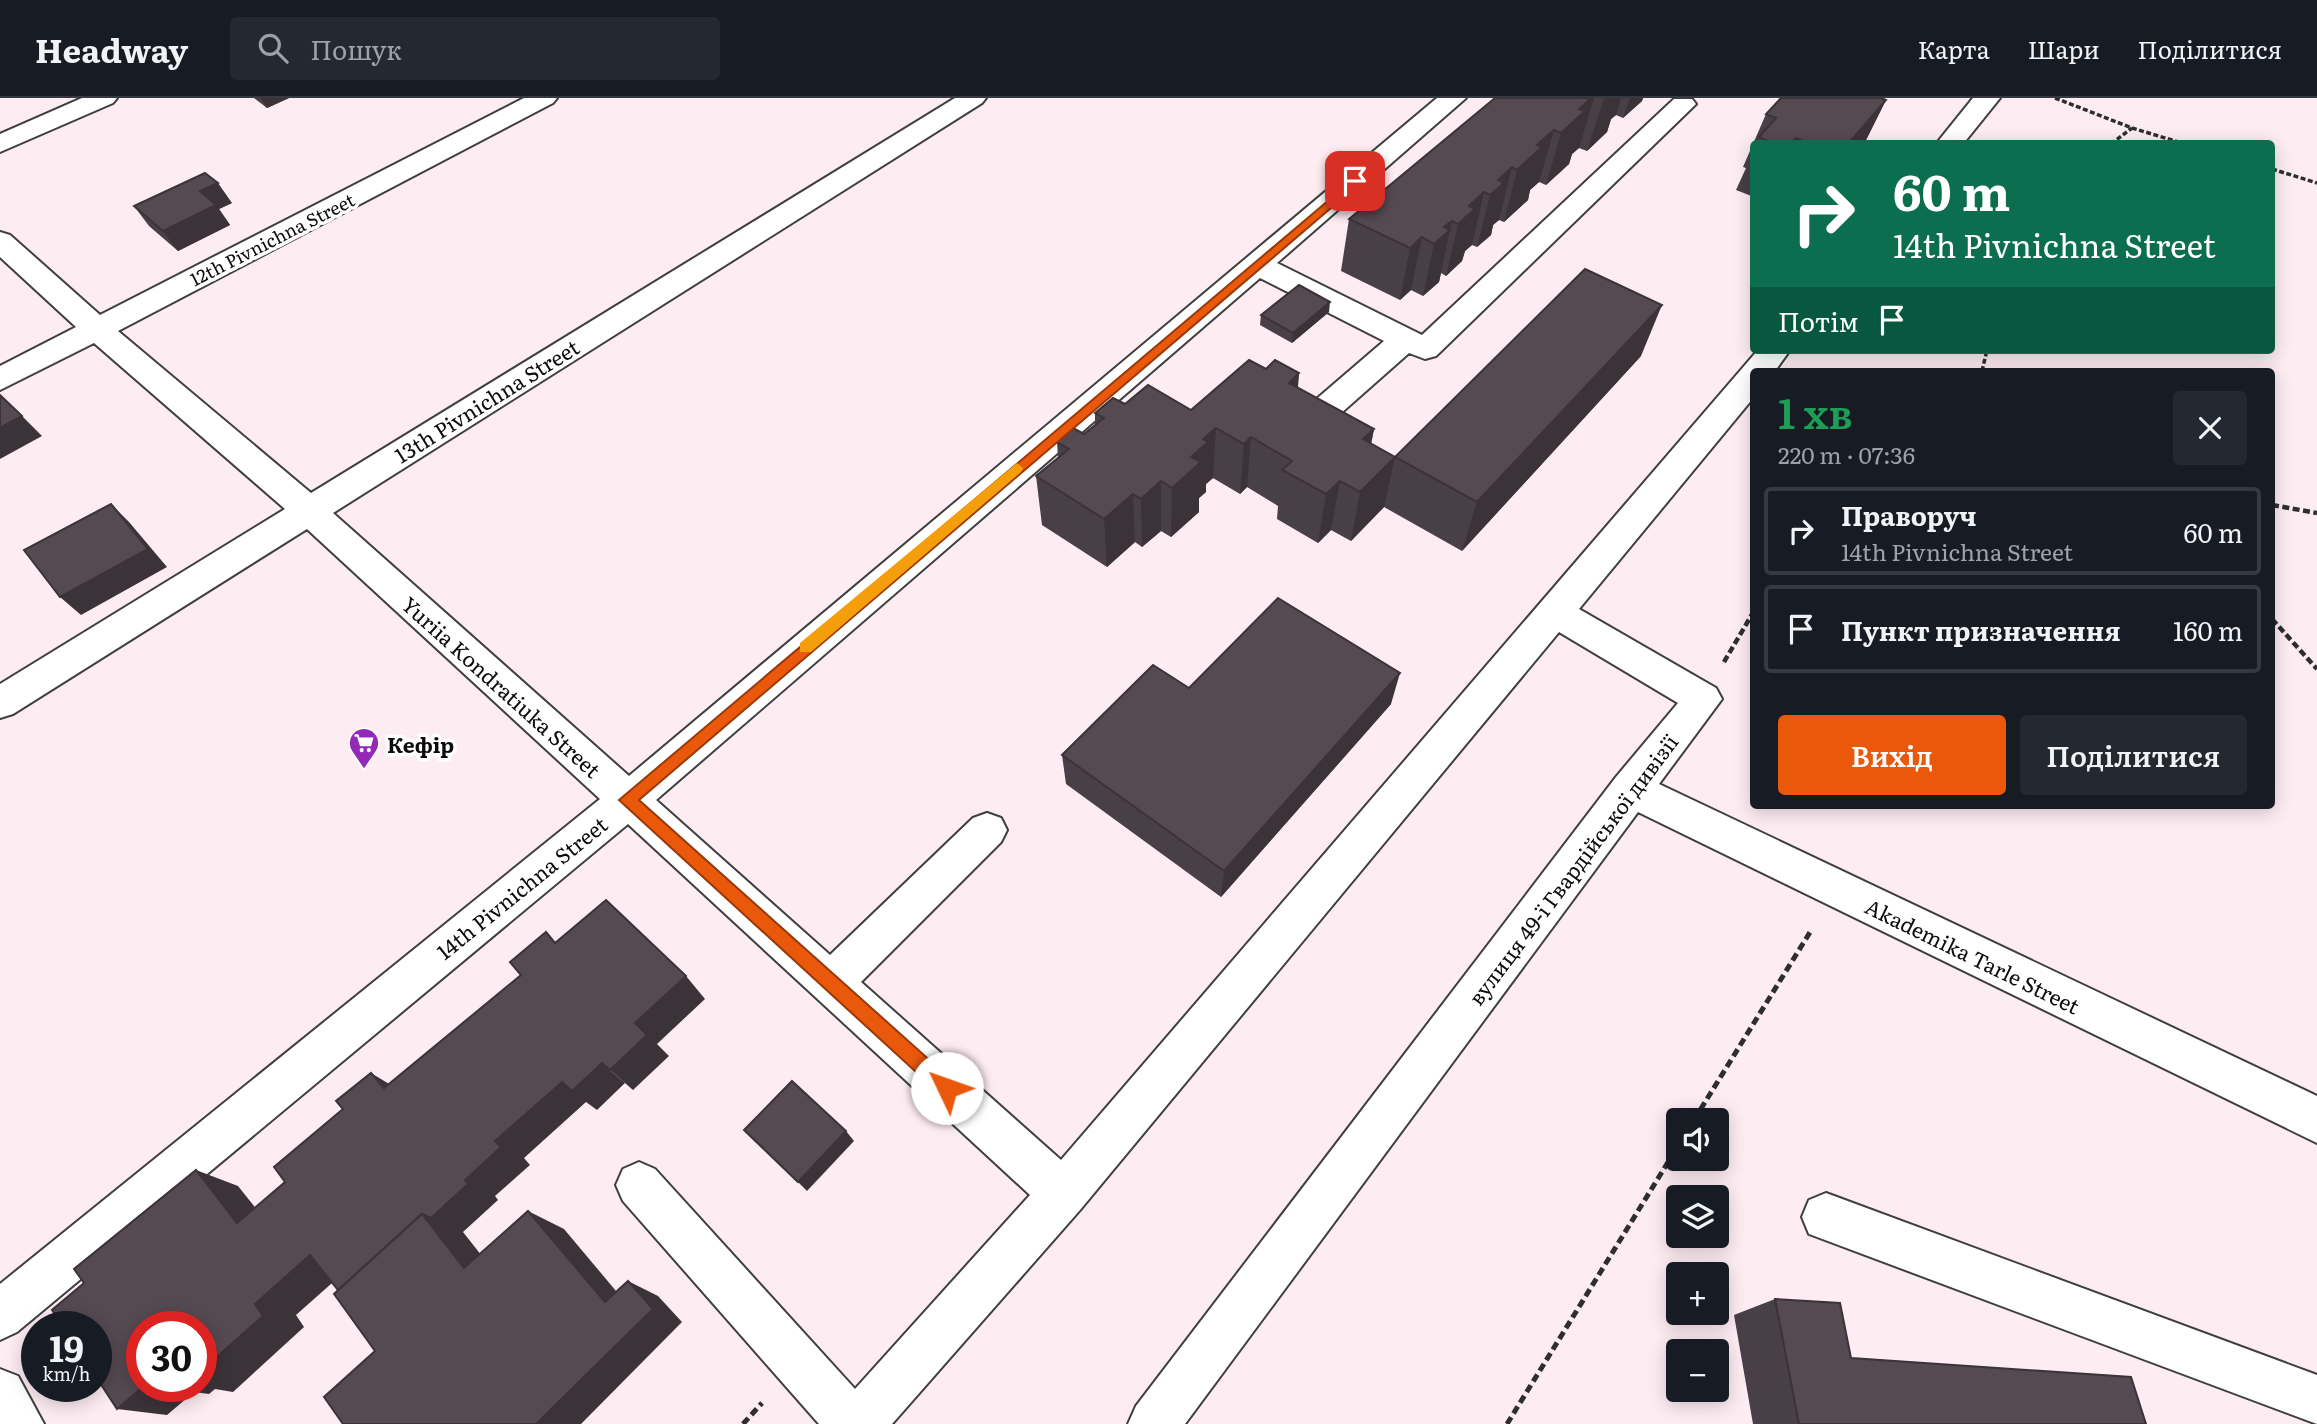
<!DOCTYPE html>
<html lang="uk">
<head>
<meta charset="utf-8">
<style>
	:root { --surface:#171b24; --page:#242831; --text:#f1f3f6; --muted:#9ea1a6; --line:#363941; --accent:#ea580c }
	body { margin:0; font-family:Literata,serif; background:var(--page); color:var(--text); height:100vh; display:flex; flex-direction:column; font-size:26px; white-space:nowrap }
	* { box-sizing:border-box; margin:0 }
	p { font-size:23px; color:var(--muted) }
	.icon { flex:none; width:38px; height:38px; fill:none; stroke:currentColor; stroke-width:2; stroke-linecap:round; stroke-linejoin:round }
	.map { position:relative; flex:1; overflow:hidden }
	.drawer { position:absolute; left:1750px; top:270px; width:525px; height:441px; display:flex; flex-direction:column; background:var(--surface); border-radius:7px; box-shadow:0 4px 18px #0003 }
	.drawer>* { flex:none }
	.banner { position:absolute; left:1750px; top:42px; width:525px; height:214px; border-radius:7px; box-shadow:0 4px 18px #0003; background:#0b6e4f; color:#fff; overflow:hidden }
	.controls { position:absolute; left:1666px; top:1010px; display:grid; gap:14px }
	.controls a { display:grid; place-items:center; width:63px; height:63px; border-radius:7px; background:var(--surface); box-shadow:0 4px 18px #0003; font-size:35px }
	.speed { position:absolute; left:21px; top:1213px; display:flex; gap:14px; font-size:35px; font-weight:700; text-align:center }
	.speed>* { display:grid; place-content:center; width:91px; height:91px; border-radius:50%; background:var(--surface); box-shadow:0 4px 18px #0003; line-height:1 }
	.speed small { font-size:18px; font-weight:400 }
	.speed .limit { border:10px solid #d22; background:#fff; color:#111 }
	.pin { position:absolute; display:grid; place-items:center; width:60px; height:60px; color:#fff; margin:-30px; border-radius:14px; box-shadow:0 4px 10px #0006 }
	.me { position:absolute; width:77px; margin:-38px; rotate:312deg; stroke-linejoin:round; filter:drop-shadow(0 0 5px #0008) }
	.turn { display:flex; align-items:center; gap:24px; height:147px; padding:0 28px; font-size:32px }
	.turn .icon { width:91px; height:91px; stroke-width:2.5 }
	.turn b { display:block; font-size:49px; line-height:60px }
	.then { display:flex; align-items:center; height:66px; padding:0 28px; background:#0003; gap:14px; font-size:26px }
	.round { display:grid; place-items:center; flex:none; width:74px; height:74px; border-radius:7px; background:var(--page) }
	.overview { display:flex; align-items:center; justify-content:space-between; height:119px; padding:0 28px }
	h1 { font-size:42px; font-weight:600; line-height:52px; color:#1e9e55 }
	.primary-button { display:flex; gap:14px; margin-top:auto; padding:14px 28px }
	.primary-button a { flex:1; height:80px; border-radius:7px; background:var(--accent); color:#fff; font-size:28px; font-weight:600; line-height:80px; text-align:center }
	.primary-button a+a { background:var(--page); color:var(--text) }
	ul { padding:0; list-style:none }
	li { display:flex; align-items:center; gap:21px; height:88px; margin:0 14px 10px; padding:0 14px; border:4px solid var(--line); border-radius:7px }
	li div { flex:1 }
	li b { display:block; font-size:26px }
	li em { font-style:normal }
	header { display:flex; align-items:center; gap:42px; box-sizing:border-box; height:98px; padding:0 35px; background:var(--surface); border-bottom:2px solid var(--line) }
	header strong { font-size:33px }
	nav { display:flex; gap:38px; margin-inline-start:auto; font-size:24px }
	.search { width:490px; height:63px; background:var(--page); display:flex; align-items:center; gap:18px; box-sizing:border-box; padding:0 24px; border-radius:7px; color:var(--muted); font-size:26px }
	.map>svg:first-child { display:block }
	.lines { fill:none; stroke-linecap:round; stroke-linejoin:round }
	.minor-casing { stroke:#3f3f3f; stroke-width:4 }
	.path-far2 { stroke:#2e2e2e; stroke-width:3.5; stroke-dasharray:5 2.5; stroke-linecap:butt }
	.path-far1 { stroke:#2e2e2e; stroke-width:4.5; stroke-dasharray:7 3.5; stroke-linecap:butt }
	.path { stroke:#2e2e2e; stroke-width:5; stroke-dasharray:8 4.5; stroke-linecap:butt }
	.minor { fill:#fff; fill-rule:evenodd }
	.wall { fill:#493f47 }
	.shaded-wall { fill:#3c3339 }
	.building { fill:#554952; stroke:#3c3339; stroke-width:2 }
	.route { fill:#ea580c; stroke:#983908; stroke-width:2 }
	.slow { fill:#f59e0b }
	.labels { text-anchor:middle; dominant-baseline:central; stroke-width:7; stroke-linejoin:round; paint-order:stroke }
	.far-street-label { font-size:18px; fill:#0c0c0c; stroke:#fff }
	.street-label { font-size:21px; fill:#0c0c0c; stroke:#fff }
	.poi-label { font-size:21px; font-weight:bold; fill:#0c0c0c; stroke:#fff; text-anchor:start }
</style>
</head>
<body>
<header>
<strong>Headway</strong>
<div class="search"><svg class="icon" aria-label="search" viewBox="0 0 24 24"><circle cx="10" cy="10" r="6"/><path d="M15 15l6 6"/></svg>Пошук</div>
<nav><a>Карта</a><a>Шари</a><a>Поділитися</a></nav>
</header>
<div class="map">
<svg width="2317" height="1326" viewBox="0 0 2317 1326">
	<rect width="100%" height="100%" fill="#feecf3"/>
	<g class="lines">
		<!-- minor casing -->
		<g class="minor-casing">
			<g id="minor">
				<polygon points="82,0 117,0 113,5 0,54 0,36"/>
				<path d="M524,0H557L553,5L118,233L311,395L955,0H986L982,5L333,415L629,678L1437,0H1466L1277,165L1422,237L1674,1H1692L1696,6L1436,258L1425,261L1409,255L1340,316L1358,326L1363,334L1358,342C1340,348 1311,335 1301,318L1306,310L1384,243L1260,180L656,702L830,857L973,720L987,715L1001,720L1007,732L1001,744L861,884L1061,1062L1758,252H1790L1775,273H1754V299L1579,511L1716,590L1722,601L1659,686L2317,998V1045L1638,714L1185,1326H1128L1136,1308L1616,679L1678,605L1559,534L1080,1112L892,1326H819L623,1103L616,1087L623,1071L639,1064L655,1071L855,1291L1030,1097L628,726L17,1234L0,1242V1186L600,701L307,431L13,616L0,620V586L285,411L94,245L0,292V268L76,229L0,159V134L10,137L100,217Z"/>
				<polygon points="1973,0 2000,0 1963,46 1936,46"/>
				<polygon points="1826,1095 2317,1277 2317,1326 1809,1136 1802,1119 1809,1102"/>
				<polygon points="0,1271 18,1278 44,1326 0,1326"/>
			</g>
		</g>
		<!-- path-far2 -->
		<g class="path-far2">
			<polyline points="2055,0 2132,30 2185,46"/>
			<polyline points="2111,46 2132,30"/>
			<polyline points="2272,71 2317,85"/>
			<polyline points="1982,273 1987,252"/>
		</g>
		<!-- path-far1 -->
		<g class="path-far1">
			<polyline points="2272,407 2317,415"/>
			<polyline points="2272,521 2317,571"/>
			<polyline points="1724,564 1754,513"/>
		</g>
		<!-- path -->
		<g class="path">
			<polyline points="1694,1022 1812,831"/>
			<polyline points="743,1326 762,1305"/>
			<polyline points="1507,1326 1678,1048"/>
		</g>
		<!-- minor -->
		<use href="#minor" class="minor"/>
	</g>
	<!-- wall -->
	<g class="wall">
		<polygon points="254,0 289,0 267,10"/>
		<polygon points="1495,0 1643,0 1642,3 1623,20 1616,17 1611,21 1607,34 1587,53 1579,50 1572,56 1569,66 1546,87 1539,84 1530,92 1528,102 1504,124 1499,122 1493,127 1491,137 1477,149 1472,147 1465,153 1462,163 1446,178 1441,175 1439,184 1423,198 1411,192 1400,202 1341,173 1349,121"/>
		<polygon points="1781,0 1884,0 1883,1 1886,2 1864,46 1754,46 1754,99 1736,92 1746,70 1743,69 1766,16"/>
		<polygon points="232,105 219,111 230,127 178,153 149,128 134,108"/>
		<polygon points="1329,214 1292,245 1260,227 1261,217"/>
		<polygon points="1641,258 1462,453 1384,409 1351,443 1331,432 1318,445 1277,421 1278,408 1247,389 1240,396 1213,380 1206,386 1206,394 1199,400 1199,414 1171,439 1161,433 1142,449 1135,444 1107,469 1042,427 1036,378 1058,360 1057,344 1084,336 1095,327 1095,315 1125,306 1191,312 1266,271 1299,275 1298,290 1374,331 1371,346 1395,359"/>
		<polygon points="1189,590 1391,606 1221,799 1066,686 1062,657"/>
		<polygon points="1775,1201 1851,1260 2146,1326 1753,1326 1734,1217"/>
	</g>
	<!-- shaded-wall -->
	<g class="shaded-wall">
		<polygon points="261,0 289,0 267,10"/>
		<polygon points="1591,0 1594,0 1579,50 1572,56 1569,66 1546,87 1561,35 1579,11"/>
		<polygon points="1604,0 1621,0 1616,17 1611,21 1607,34 1587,53"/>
		<polygon points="1630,0 1643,0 1642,3 1623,20"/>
		<polygon points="1877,0 1884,0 1878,10 1886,2 1864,46 1848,46"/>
		<polygon points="1554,32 1539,84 1530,92 1528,102 1504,124 1517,72 1537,47"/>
		<polygon points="1512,69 1499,122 1493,127 1491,137 1477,149 1490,97 1498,82"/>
		<polygon points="218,85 232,105 219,111 230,127 178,153 163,133 200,93"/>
		<polygon points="1484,94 1472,147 1465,153 1462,163 1446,178 1458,126 1469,108"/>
		<polygon points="1452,123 1439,184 1423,198 1434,146 1444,129"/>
		<polygon points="1422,139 1411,192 1400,202 1410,150"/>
		<polygon points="1330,204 1329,214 1292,245 1293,235"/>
		<polygon points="1662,207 1641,258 1462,453 1477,404"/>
		<polygon points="1299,275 1293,326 1289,285"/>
		<polygon points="22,318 42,338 0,361 0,330"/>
		<polygon points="1216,330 1213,380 1206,386 1206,394 1199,400 1199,414 1171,439 1172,390 1203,341"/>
		<polygon points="1374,331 1364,381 1363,341"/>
		<polygon points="1251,339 1247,389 1240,396 1244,346"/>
		<polygon points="1395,359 1384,409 1351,443 1360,394"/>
		<polygon points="1161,383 1161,433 1142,449 1141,401"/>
		<polygon points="1340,383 1331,432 1318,445 1326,396"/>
		<polygon points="1133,396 1135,444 1107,469 1104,421"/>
		<polygon points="111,406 129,424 167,469 81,517 60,499"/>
		<polygon points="1400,575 1391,606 1221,799 1224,773"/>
		<polygon points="686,878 705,901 657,946 669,958 633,992 610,972 635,925"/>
		<polygon points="602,965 625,985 597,1012 586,1004 524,1060 530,1067 495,1098 498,1102 463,1134 504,1186 464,1170 422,1116 465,1082 495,1043 562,984"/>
		<polygon points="371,975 404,995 384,990"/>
		<polygon points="846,1033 854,1043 807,1093 798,1084"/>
		<polygon points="196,1072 238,1088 279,1139 237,1125"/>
		<polygon points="528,1113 564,1131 637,1218 605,1204"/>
		<polygon points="310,1157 349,1170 296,1217 304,1229 233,1294 215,1291 209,1296 194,1294 167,1317 117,1311 144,1288 201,1288 201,1273 255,1206"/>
		<polygon points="628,1183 658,1198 682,1224 581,1326 536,1326"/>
	</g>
	<!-- building -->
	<g class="building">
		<polygon points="1495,0 1591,0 1579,11 1585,13 1561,35 1554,32 1537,47 1542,49 1517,72 1512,69 1498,82 1504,85 1490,97 1484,94 1469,108 1475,111 1458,126 1452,123 1444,129 1450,132 1434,146 1422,139 1410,150 1349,121"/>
		<polygon points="1781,0 1881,0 1886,2 1848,46 1811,46 1796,40 1790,46 1774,46 1759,39 1776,20 1766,16"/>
		<polygon points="205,75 218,85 200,93 216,107 163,133 134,108"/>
		<polygon points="1585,171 1662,207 1477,404 1395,359"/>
		<polygon points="1299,187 1330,204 1293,235 1261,217"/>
		<polygon points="1249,262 1266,271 1275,262 1299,275 1289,285 1374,331 1363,341 1395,359 1360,394 1340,383 1326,396 1282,372 1292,363 1251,339 1244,346 1216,330 1203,341 1208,344 1191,359 1201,364 1172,390 1161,383 1141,401 1133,396 1104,421 1036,378 1069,351 1057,344 1073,330 1084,336 1104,320 1095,315 1113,300 1125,306 1148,287 1191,312"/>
		<polygon points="0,297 22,318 0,330"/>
		<polygon points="111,406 148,451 60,499 24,452"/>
		<polygon points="1278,500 1400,575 1224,773 1062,657 1153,567 1189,590"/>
		<polygon points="606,802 686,878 635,925 647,937 610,972 602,965 572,993 562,984 495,1043 501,1049 465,1082 468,1086 431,1120 422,1116 338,1192 310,1157 255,1206 263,1218 201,1273 201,1228 142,1228 142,1288 144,1288 117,1311 96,1279 96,1228 63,1228 52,1212 84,1185 74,1171 196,1072 237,1125 285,1084 274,1069 343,1011 336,1003 371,975 384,990 521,877 510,864 546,834 555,845"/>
		<polygon points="792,983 846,1033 798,1084 744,1032"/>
		<polygon points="528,1113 605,1204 628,1183 653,1211 536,1326 343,1326 324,1299 375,1253 334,1196 422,1116 464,1170"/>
		<polygon points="1775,1201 1840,1205 1851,1260 2131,1279 2146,1326 1799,1326"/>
	</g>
	<!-- route -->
	<polygon class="route" points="1355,80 1359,81 1359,86 639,702 953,983 956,990 953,996 947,999 940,996 619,702"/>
	<!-- slow -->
	<polygon class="slow" points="1017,365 1023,370 1021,374 811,554 800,554 800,545"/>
	<!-- icons -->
	<defs>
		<g id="supermarket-pin" transform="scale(1.575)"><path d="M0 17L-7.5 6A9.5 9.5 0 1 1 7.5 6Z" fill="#9529b7" stroke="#fff"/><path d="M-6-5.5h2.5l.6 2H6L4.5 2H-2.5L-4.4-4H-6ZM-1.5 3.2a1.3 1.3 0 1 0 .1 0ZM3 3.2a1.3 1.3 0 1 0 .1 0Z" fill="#fff"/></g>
	</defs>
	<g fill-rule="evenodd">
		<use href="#supermarket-pin" x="364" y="645"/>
	</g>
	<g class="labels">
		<!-- far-street labels -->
		<g class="far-street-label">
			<text transform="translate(272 141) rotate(-27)">12th Pivnichna Street</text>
		</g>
		<!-- street labels -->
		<g class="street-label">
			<text transform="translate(486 302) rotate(-32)">13th Pivnichna Street</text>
			<text transform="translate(502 588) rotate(42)">Yuriia Kondratiuka Street</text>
			<text transform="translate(1572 771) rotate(-53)">вулиця 49-ї Гвардійської дивізії</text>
			<text transform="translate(521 789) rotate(-39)">14th Pivnichna Street</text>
			<text transform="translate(1973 857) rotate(26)">Akademika Tarle Street</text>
		</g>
		<!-- poi labels -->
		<g class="poi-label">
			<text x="387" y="645">Кефір</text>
		</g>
	</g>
</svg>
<div class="controls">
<a><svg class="icon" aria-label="sound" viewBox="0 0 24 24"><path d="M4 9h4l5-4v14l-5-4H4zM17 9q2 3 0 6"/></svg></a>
<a><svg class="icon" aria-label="layers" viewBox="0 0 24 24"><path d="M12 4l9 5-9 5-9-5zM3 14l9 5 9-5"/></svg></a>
<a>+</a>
<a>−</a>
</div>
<div class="speed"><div>19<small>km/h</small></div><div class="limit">30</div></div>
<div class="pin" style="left:1355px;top:83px;background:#d93025"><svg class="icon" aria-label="arrive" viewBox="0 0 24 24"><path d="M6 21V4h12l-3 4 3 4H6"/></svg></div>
<svg class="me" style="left:947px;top:990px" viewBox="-20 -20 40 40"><circle r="19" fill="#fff"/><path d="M0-13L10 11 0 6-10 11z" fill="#ea580c"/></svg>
<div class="banner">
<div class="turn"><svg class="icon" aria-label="right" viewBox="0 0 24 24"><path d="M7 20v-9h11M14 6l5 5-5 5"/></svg><div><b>60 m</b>14th Pivnichna Street</div></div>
<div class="then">Потім<svg class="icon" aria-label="arrive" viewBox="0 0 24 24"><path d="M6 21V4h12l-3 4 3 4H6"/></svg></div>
</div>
<section class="drawer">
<div class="overview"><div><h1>1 хв</h1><p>220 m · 07:36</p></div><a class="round"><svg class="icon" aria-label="close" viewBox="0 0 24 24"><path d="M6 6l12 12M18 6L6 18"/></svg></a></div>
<ul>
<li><svg class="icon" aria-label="right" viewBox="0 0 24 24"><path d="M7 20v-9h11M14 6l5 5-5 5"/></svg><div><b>Праворуч</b><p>14th Pivnichna Street</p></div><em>60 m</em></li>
<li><svg class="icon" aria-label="arrive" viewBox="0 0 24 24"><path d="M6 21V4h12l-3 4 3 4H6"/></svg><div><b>Пункт призначення</b></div><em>160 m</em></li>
</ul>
<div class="primary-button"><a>Вихід</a><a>Поділитися</a></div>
</section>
</div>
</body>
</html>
